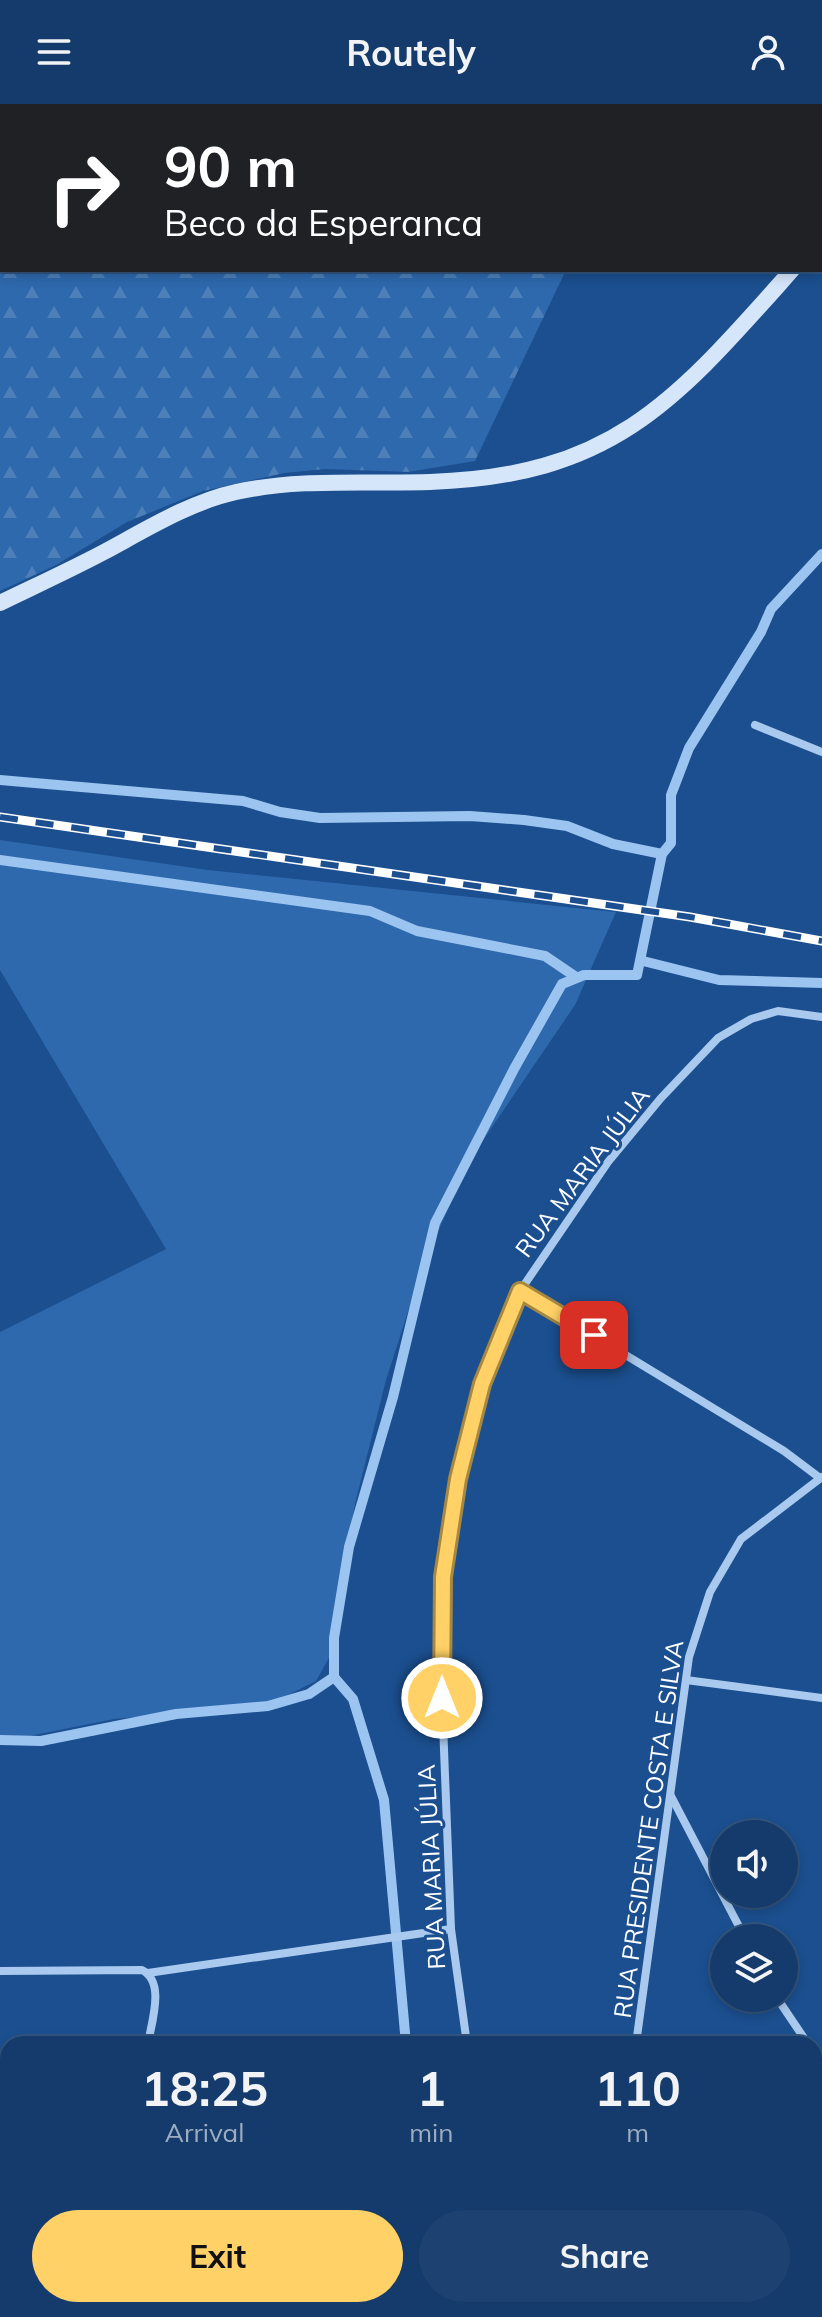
<!DOCTYPE html>
<html lang="en">
<head>
<meta charset="utf-8">
<style>
	:root { --surface:#143b6b; --page:#1d4271; --text:#f1f3f6; --muted:#9dadc1; --line:#33557e; --accent:#ffd166 }
	body { margin:0; font-family:Mulish,sans-serif; background:var(--page); color:var(--text); height:100vh; display:flex; flex-direction:column; font-size:30px; white-space:nowrap }
	* { box-sizing:border-box; margin:0 }
	p { font-size:26px; color:var(--muted) }
	.icon { flex:none; width:44px; height:44px; fill:none; stroke:currentColor; stroke-width:2; stroke-linecap:round; stroke-linejoin:round }
	.map { position:relative; flex:1; overflow:hidden }
	.drawer { position:absolute; left:0px; top:1932px; width:822px; height:282px; display:flex; flex-direction:column; background:var(--surface); border-radius:24px 24px 0 0; box-shadow:0 4px 12px #0003,0 0 0 2px var(--line) }
	.drawer>* { flex:none }
	.hud { position:absolute; left:0px; top:0px; width:822px; height:168px; box-shadow:0 4px 12px #0003,0 0 0 2px var(--line); background:#202124; color:#fff; overflow:hidden }
	.tools { position:absolute; left:710px; top:1716px; display:grid; gap:16px }
	.tools a { display:grid; place-items:center; width:88px; height:88px; border-radius:50%; background:var(--surface); box-shadow:0 4px 12px #0003,0 0 0 2px var(--line); font-size:40px }
	.pin { position:absolute; display:grid; place-items:center; width:68px; height:68px; color:#fff; margin:-34px; border-radius:16px; box-shadow:0 4px 12px #0006 }
	.me { position:absolute; width:88px; margin:-44px; rotate:0deg; stroke-linejoin:round; filter:drop-shadow(0 0 6px #0008) }
	.turn { display:flex; align-items:center; gap:28px; height:168px; padding:0 32px; font-size:36px }
	.turn .icon { width:104px; height:104px; stroke-width:2.5 }
	.turn b { display:block; font-size:56px; line-height:68px }
	.eta { display:flex; justify-content:space-evenly; align-items:center; height:136px; text-align:center }
	.eta b { font-size:48px; font-weight:700; line-height:56px }
	.button { display:flex; gap:16px; margin-top:auto; padding:16px 32px }
	.button a { flex:1; height:92px; border-radius:48px; background:var(--accent); color:#111; font-size:32px; font-weight:700; line-height:92px; text-align:center }
	.button a+a { background:var(--page); color:var(--text) }
	header { display:flex; justify-content:space-between; align-items:center; height:104px; padding:0 32px; background:var(--surface); font-size:36px; font-weight:700 }
	.map>svg:first-child { display:block }
	.green { fill:#2e69ad }
	.forest { fill:url(#forest-firs) }
	.lines { fill:none; stroke-linecap:round; stroke-linejoin:round }
	.stream { stroke:#9cc4f0; stroke-width:10 }
	.street { stroke:#a9c9ee; stroke-width:8 }
	.secondary { stroke:#d6e6fa; stroke-width:16 }
	.rail-casing { stroke:#fff; stroke-width:9 }
	.rail { stroke:#1b4f8f; stroke-width:6; stroke-dasharray:18; stroke-linecap:butt }
	.route-casing { stroke:#a68842; stroke-width:20 }
	.route { stroke:#ffd166; stroke-width:14 }
	.labels { text-anchor:middle; dominant-baseline:central; stroke-width:6; stroke-linejoin:round; paint-order:stroke }
	.street-label { font-size:24px; fill:#fff; stroke:#1b4f8f }
</style>
</head>
<body>
<header><svg class="icon" aria-label="menu" viewBox="0 0 24 24"><path d="M4 6h16M4 12h16M4 18h16"/></svg>Routely<svg class="icon" aria-label="person" viewBox="0 0 24 24"><circle cx="12" cy="8" r="4"/><path d="M4 21q1-7 8-7t8 7"/></svg></header>
<div class="map">
<svg width="822" height="2213" viewBox="0 0 822 2213">
	<defs>
		<pattern id="forest-firs" width="22" height="20" patternUnits="userSpaceOnUse" patternTransform="scale(2)"><rect width="22" height="20" fill="#2e69ad"/><path d="M5 1l3.5 6h-7zM16 11l3.5 6h-7z" fill="#4d80b9"/></pattern>
	</defs>
	<rect width="100%" height="100%" fill="#1b4f8f"/>
	<!-- green -->
	<g class="green">
		<polygon points="0,736 208,766 616,808 575,901 471,1054 423,1161 386,1276 356,1396 337,1494 330,1552 316,1577 268,1601 114,1615 0,1638 0,1228 166,1145 0,866"/>
		<polygon points="191,2206 492,2206 493,2213 182,2213"/>
	</g>
	<!-- forest -->
	<polygon class="forest" points="0,0 638,0 2,2 2,166 566,166 475,357 408,368 325,365 284,369 203,387 127,418 56,461 0,487"/>
	<g class="lines">
		<!-- stream -->
		<g class="stream">
			<polyline points="0,676 243,697 280,708 320,714 470,712 524,716 567,722 613,740 662,750"/>
			<polyline points="0,756 370,807 417,827 545,852 576,873"/>
			<polyline points="643,857 719,876 822,879"/>
			<polyline points="0,1636 41,1637 176,1610 268,1602 309,1590 334,1573"/>
			<polyline points="406,1940 384,1696 353,1595 334,1573 334,1534 349,1443 393,1293 435,1119 514,965 562,880 584,871 637,871 662,750 671,739 671,691 689,644 761,528 771,505 822,450"/>
			<polyline points="201,2213 208,2206"/>
		</g>
		<!-- street -->
		<g class="street">
			<polyline points="755,621 822,648"/>
			<polyline points="520,1187 784,1347 820,1374"/>
			<polyline points="686,1576 822,1594"/>
			<polyline points="671,1692 745,1834"/>
			<path d="M0,1867L142,1866C166,1878 151,1919 148,1940"/>
			<polyline points="148,1869 451,1825"/>
			<polyline points="777,1894 808,1940"/>
			<polyline points="467,1940 451,1825 442,1594 443,1473 458,1375 482,1280 520,1187 608,1058 661,994 718,934 751,915 778,907 822,913"/>
			<polyline points="636,1940 689,1553 710,1488 741,1435 822,1373"/>
			<polyline points="814,1948 822,1959"/>
			<polyline points="0,1976 8,1978"/>
			<polyline points="524,2206 526,2213"/>
			<polyline points="712,2206 718,2213"/>
			<polyline points="607,2213 612,2206"/>
		</g>
		<!-- secondary -->
		<g class="secondary">
			<polyline points="820,135 822,133"/>
			<path d="M0,499C35,482 70,466 104,448C145,426 190,398 236,388C300,374 365,380 430,378C615,372 677,295 792,166"/>
		</g>
		<!-- rail casing -->
		<g class="rail-casing">
			<polyline id="rail" points="0,713 690,813 822,837"/>
		</g>
		<!-- rail -->
		<use href="#rail" class="rail"/>
	</g>
	<g class="lines">
		<!-- route casing -->
		<g class="route-casing">
			<polyline id="route" points="442,1594 443,1473 458,1375 482,1280 520,1187 594,1231"/>
		</g>
		<!-- route -->
		<use href="#route" class="route"/>
	</g>
	<g class="labels">
		<!-- street labels -->
		<g class="street-label">
			<text transform="translate(582 1068) rotate(-53)">RUA MARIA JÚLIA</text>
			<text transform="translate(648 1725) rotate(-82)">RUA PRESIDENTE COSTA E SILVA</text>
			<text transform="translate(431 1763) rotate(-93)">RUA MARIA JÚLIA</text>
		</g>
	</g>
</svg>
<div class="tools">
<a><svg class="icon" aria-label="sound" viewBox="0 0 24 24"><path d="M4 9h4l5-4v14l-5-4H4zM17 9q2 3 0 6"/></svg></a>
<a><svg class="icon" aria-label="layers" viewBox="0 0 24 24"><path d="M12 4l9 5-9 5-9-5zM3 14l9 5 9-5"/></svg></a>
</div>
<div class="pin" style="left:594px;top:1231px;background:#d93025"><svg class="icon" aria-label="arrive" viewBox="0 0 24 24"><path d="M6 21V4h12l-3 4 3 4H6"/></svg></div>
<svg class="me" style="left:442px;top:1594px" viewBox="-20 -20 40 40"><circle r="17" fill="#ffd166" stroke="#fff" stroke-width="3"/><path d="M0-11L8 9 0 5-8 9z" fill="#fff"/></svg>
<div class="hud">
<div class="turn"><svg class="icon" aria-label="right" viewBox="0 0 24 24"><path d="M7 20v-9h11M14 6l5 5-5 5"/></svg><div><b>90 m</b>Beco da Esperanca</div></div>
</div>
<section class="drawer">
<div class="eta">
<div><b>18:25</b><p>Arrival</p></div>
<div><b>1</b><p>min</p></div>
<div><b>110</b><p>m</p></div>
</div>
<div class="button"><a>Exit</a><a>Share</a></div>
</section>
</div>
</body>
</html>
